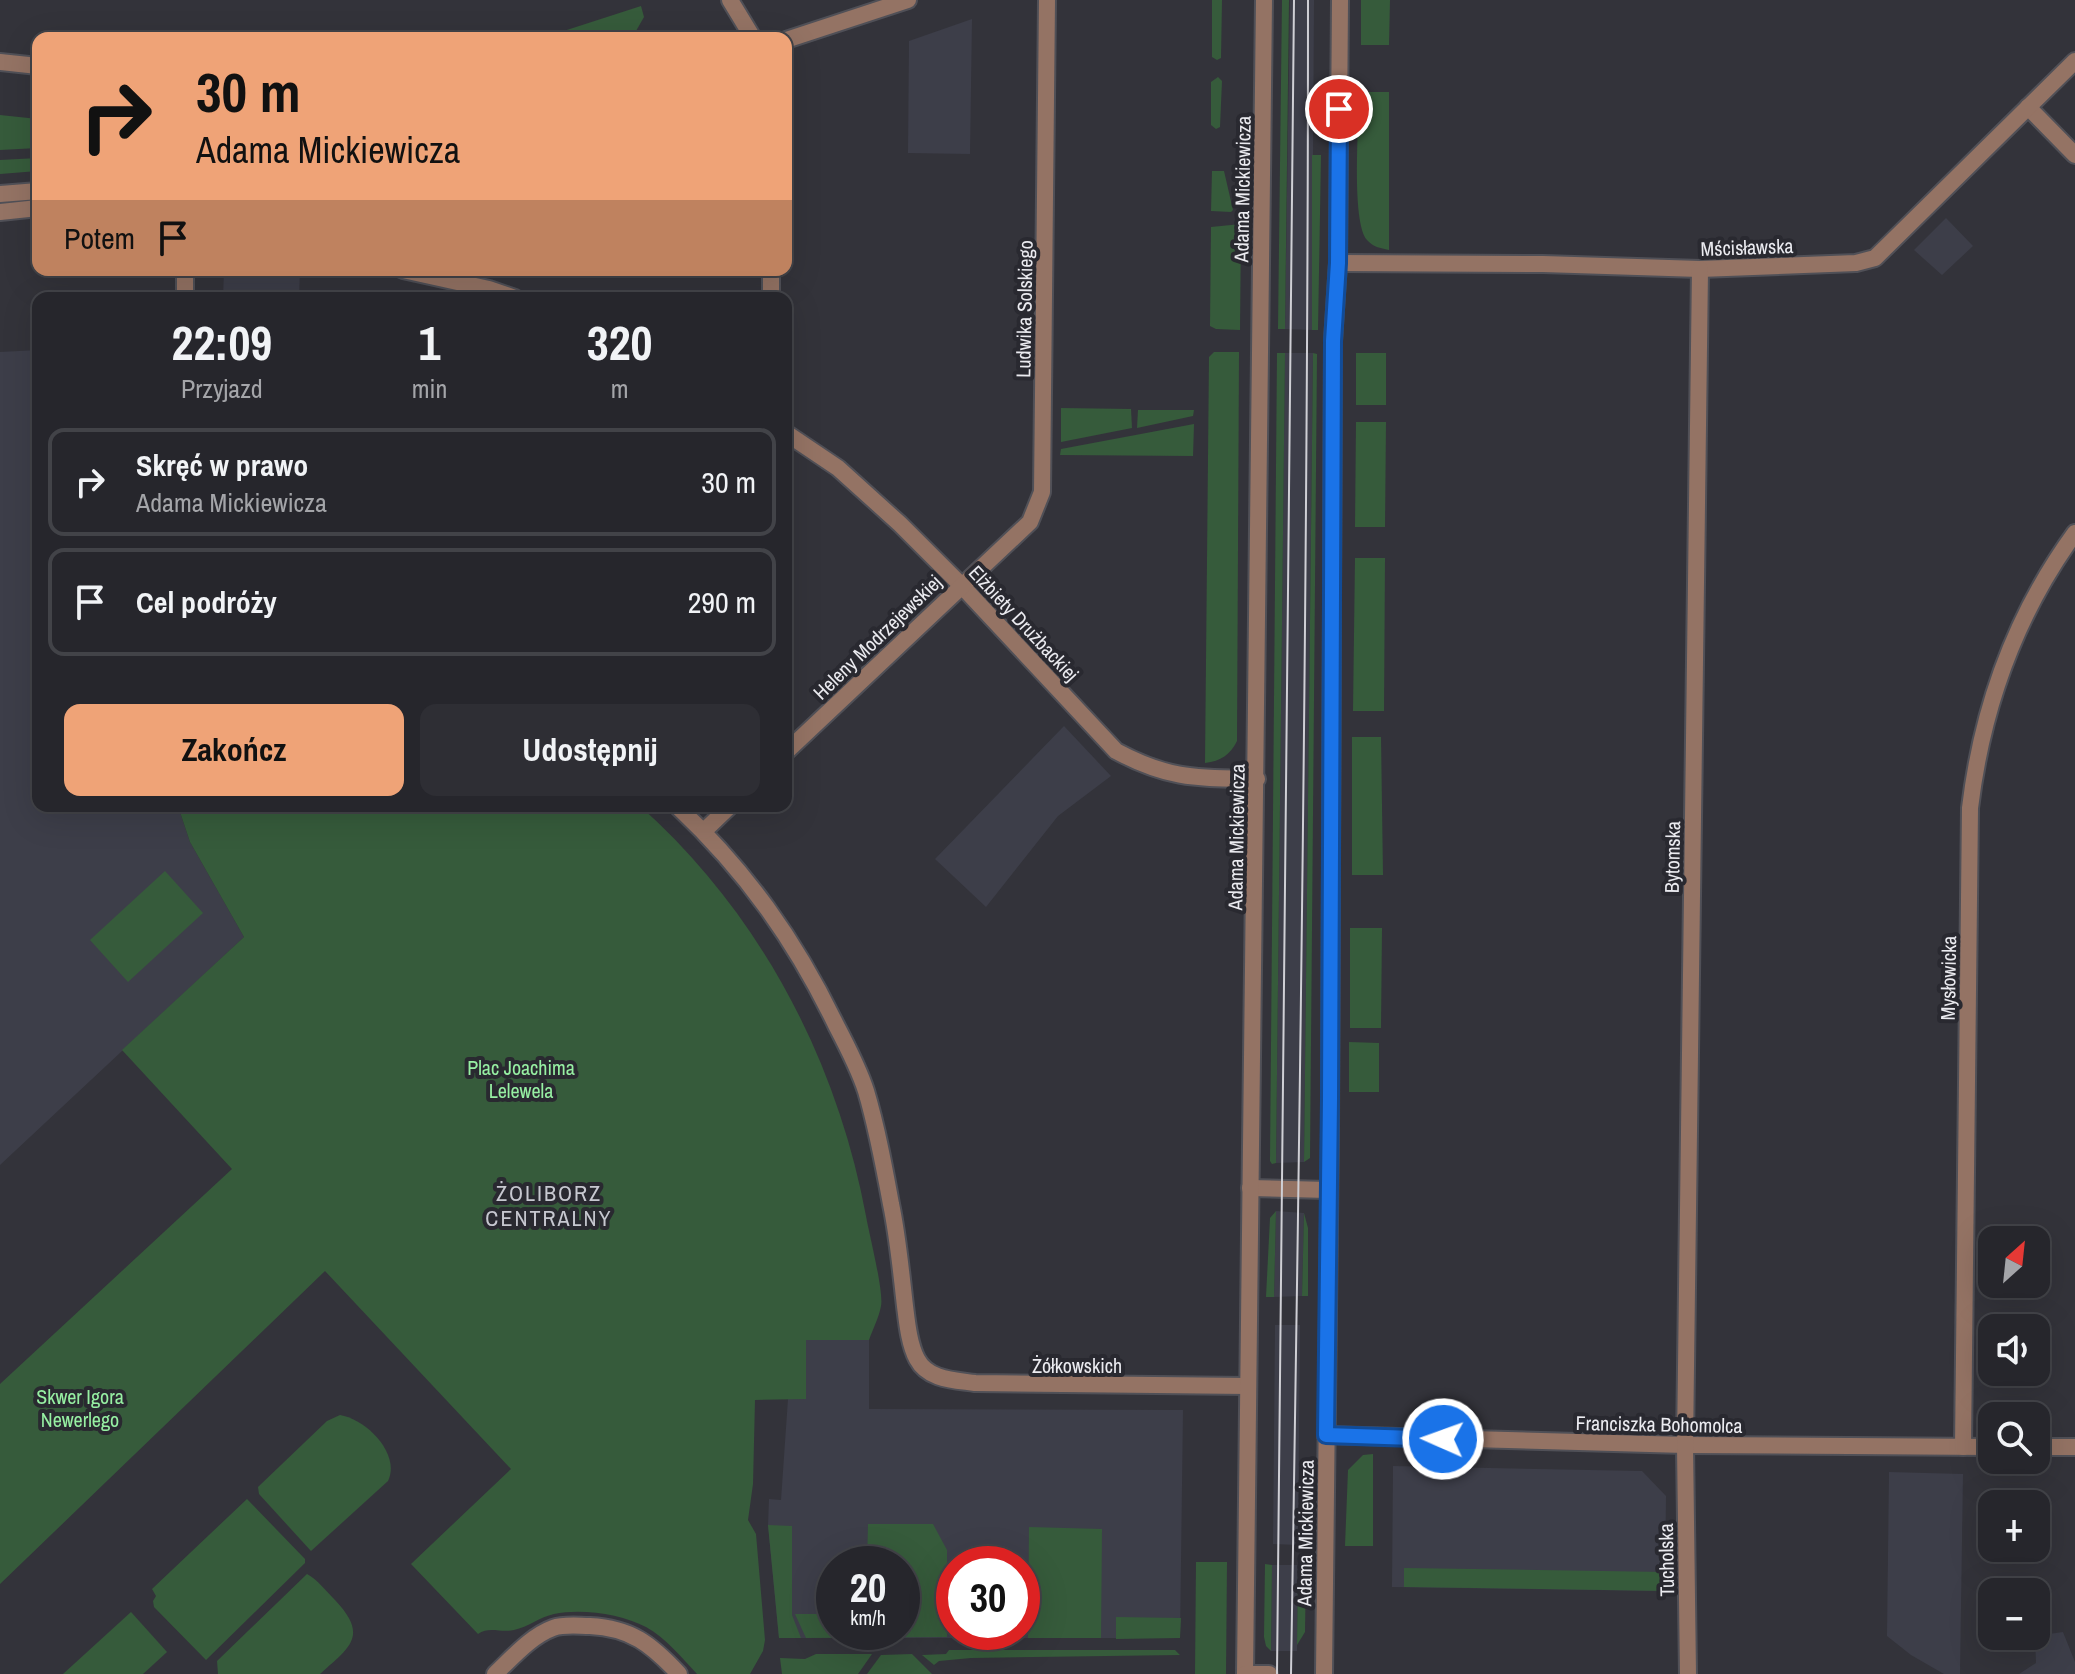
<!DOCTYPE html>
<html lang="pl">
<head>
<meta charset="utf-8">
<style>
	:root { --surface:#26262c; --page:#2e2e34; --text:#f1f3f6; --muted:#a4a5a9; --line:#424348; --accent:#efa377 }
	body { margin:0; font-family:"Archivo Narrow",sans-serif; background:var(--page); color:var(--text); height:100vh; display:flex; flex-direction:column; font-size:30px; white-space:nowrap }
	* { box-sizing:border-box; margin:0 }
	p { font-size:26px; color:var(--muted) }
	.icon { flex:none; width:44px; height:44px; fill:none; stroke:currentColor; stroke-width:2; stroke-linecap:round; stroke-linejoin:round }
	.map { position:relative; flex:1; overflow:hidden }
	.sheet { position:absolute; left:32px; top:292px; width:760px; height:520px; display:flex; flex-direction:column; background:var(--surface); border-radius:16px; box-shadow:0 8px 32px #0002,0 0 0 2px var(--line) }
	.sheet>* { flex:none }
	.guide { position:absolute; left:32px; top:32px; width:760px; height:244px; border-radius:16px; box-shadow:0 8px 32px #0002,0 0 0 2px var(--line); background:#efa377; color:#111; overflow:hidden }
	.needle { width:52px; rotate:27deg }
	.tools { position:absolute; left:1978px; top:1226px; display:grid; gap:16px }
	.tools a { display:grid; place-items:center; width:72px; height:72px; border-radius:16px; background:var(--surface); box-shadow:0 8px 32px #0002,0 0 0 2px var(--line); font-size:40px }
	.speed { position:absolute; left:816px; top:1546px; display:flex; gap:16px; font-size:40px; font-weight:700; text-align:center }
	.speed>* { display:grid; place-content:center; width:104px; height:104px; border-radius:50%; background:var(--surface); box-shadow:0 8px 32px #0002,0 0 0 2px var(--line); line-height:1 }
	.speed small { font-size:20px; font-weight:400 }
	.speed .limit { border:12px solid #d22; background:#fff; color:#111 }
	.pin { position:absolute; display:grid; place-items:center; width:68px; height:68px; color:#fff; margin:-34px; border:4px solid #fff; border-radius:50%; box-shadow:0 2px 8px #0007 }
	.me { position:absolute; width:88px; margin:-44px; rotate:272deg; stroke-linejoin:round; filter:drop-shadow(0 0 6px #0008) }
	.turn { display:flex; align-items:center; gap:28px; height:168px; padding:0 32px; font-size:36px }
	.turn .icon { width:104px; height:104px; stroke-width:2.5 }
	.turn b { display:block; font-size:56px; line-height:68px }
	.then { display:flex; align-items:center; height:76px; padding:0 32px; background:#0003; gap:16px; font-size:30px }
	.eta { display:flex; justify-content:space-evenly; align-items:center; height:136px; text-align:center }
	.eta b { font-size:48px; font-weight:700; line-height:56px }
	.button { display:flex; gap:16px; margin-top:auto; padding:16px 32px }
	.button a { flex:1; height:92px; border-radius:16px; background:var(--accent); color:#111; font-size:32px; font-weight:700; line-height:92px; text-align:center }
	.button a+a { background:var(--page); color:var(--text) }
	ul { padding:0; list-style:none }
	li { display:flex; align-items:center; gap:24px; height:108px; margin:0 16px 12px; padding:0 16px; border:4px solid var(--line); border-radius:16px }
	li div { flex:1 }
	li b { display:block; font-size:30px }
	li em { font-style:normal }
	.map>svg:first-child { display:block }
	.built { fill:#3d3e49; fill-rule:evenodd }
	.green { fill:#365b3b }
	.lines { fill:none; stroke-linecap:round; stroke-linejoin:round }
	.minor-casing { stroke:#505057; stroke-width:20 }
	.tertiary-casing { stroke:#505057; stroke-width:20 }
	.minor { stroke:#947364; stroke-width:16 }
	.tertiary { stroke:#947364; stroke-width:16 }
	.tram { stroke:#cfcfd5; stroke-width:2 }
	.route-casing { stroke:#114b97; stroke-width:20 }
	.route { stroke:#1a73e8; stroke-width:14 }
	.labels { text-anchor:middle; dominant-baseline:central; stroke-width:8; stroke-linejoin:round; paint-order:stroke }
	.street-label { font-size:20px; fill:#ebebf0; stroke:#292930 }
	.park-label { font-size:20px; fill:#97f0a3; stroke:#292930 }
	.neighbourhood-label { font-size:22px; letter-spacing:2px; fill:#c7c8d0; stroke:#292930 }
</style>
</head>
<body>
<div class="map">
<svg width="2075" height="1674" viewBox="0 0 2075 1674">
	<rect width="100%" height="100%" fill="#33333a"/>
	<!-- built -->
	<g class="built">
		<polygon points="1290,0 1314,0 1312,330 1285,329"/>
		<polygon points="972,19 970,154 908,153 909,41"/>
		<polygon points="1946,218 1973,246 1942,275 1914,250"/>
		<polygon points="224,270 300,270 299,298 223,298"/>
		<polygon points="38,350 38,806 178,806 190,842 244,937 0,1165 0,352"/>
		<polygon points="1285,353 1313,353 1304,1162 1276,1163"/>
		<polygon points="1064,726 1111,776 1058,816 986,907 935,859"/>
		<polygon points="1276,1211 1304,1213 1302,1296 1274,1297"/>
		<polygon points="1275,1325 1300,1325 1298,1545 1273,1544"/>
		<path d="M806,1340H869V1409L1183,1410L1180,1638H779L768,1525L769,1499L781,1500L788,1399L806,1398ZM834,1564H902V1632H834ZM954,1564H1022V1632H954Z"/>
		<polygon points="1393,1466 1642,1471 1666,1496 1665,1591 1392,1587"/>
		<polygon points="1889,1472 1963,1474 1960,1674 1944,1674 1911,1655 1887,1636"/>
		<polygon points="1272,1565 1298,1565 1297,1651 1271,1651"/>
		<polygon points="2063,1632 2075,1662 2075,1674 2019,1674 2036,1663 2035,1636"/>
	</g>
	<!-- green -->
	<g class="green">
		<polygon points="1212,0 1222,0 1221,58 1217,60 1212,57"/>
		<polygon points="1282,0 1289,0 1285,329 1278,329"/>
		<polygon points="1361,0 1390,0 1389,45 1361,45"/>
		<polygon points="641,6 644,17 632,38 542,38"/>
		<polygon points="1218,77 1222,81 1220,127 1216,129 1211,125 1211,82"/>
		<path d="M1359,92H1389V250C1380,248 1373,247 1367,240C1351,221 1359,121 1359,92Z"/>
		<polygon points="0,115 38,119 38,148 0,150"/>
		<polygon points="1312,155 1321,155 1318,330 1312,330"/>
		<polygon points="38,158 38,171 0,174 0,160"/>
		<polygon points="1212,171 1224,171 1233,210 1231,212 1211,211"/>
		<polygon points="1241,224 1240,330 1216,329 1210,326 1211,227"/>
		<path d="M1214,352H1239L1237,741C1230,755 1221,761 1205,763L1209,357Z"/>
		<polygon points="1277,353 1285,353 1276,1163 1272,1164 1270,1161"/>
		<polygon points="1313,353 1317,354 1310,1158 1304,1162"/>
		<rect x="1356" y="353" width="30" height="52"/>
		<polygon points="1061,408 1131,409 1132,428 1061,442"/>
		<polygon points="1138,410 1194,410 1193,416 1137,428"/>
		<polygon points="1356,422 1386,422 1385,527 1355,527"/>
		<polygon points="1194,424 1193,456 1060,455 1061,449"/>
		<polygon points="1355,558 1385,558 1384,711 1353,711"/>
		<polygon points="1352,737 1381,737 1383,875 1352,875"/>
		<path d="M178,806H640C760,913 837,1060 866,1216C869,1233 884,1292 881,1306C879,1317 873,1329 869,1340H806V1399L755,1400L753,1484L748,1520L756,1534L765,1640L763,1651L750,1674H697C682,1658 666,1638 646,1627C622,1614 581,1608 554,1614C540,1617 528,1627 514,1630C501,1633 489,1626 478,1634L411,1564L511,1469L325,1271L0,1584V1384L232,1169L122,1050L244,937L190,842Z"/>
		<polygon points="165,871 203,913 128,982 90,940"/>
		<polygon points="1350,928 1382,928 1381,1028 1350,1028"/>
		<polygon points="1349,1042 1379,1043 1379,1092 1349,1092"/>
		<polygon points="1276,1211 1274,1297 1266,1297 1270,1218"/>
		<polygon points="1304,1213 1308,1228 1308,1296 1302,1296"/>
		<path d="M340,1415C366,1419 401,1454 388,1481L311,1551L259,1494L258,1487L327,1421Z"/>
		<polygon points="1373,1454 1373,1546 1345,1546 1348,1470 1363,1455"/>
		<polygon points="247,1499 305,1559 305,1563 206,1660 154,1607 153,1601 156,1596 152,1589"/>
		<polygon points="868,1524 933,1524 947,1550 947,1637 806,1638 795,1614 834,1614 834,1632 902,1632 902,1564 867,1564"/>
		<polygon points="768,1525 792,1526 792,1615 801,1638 779,1638"/>
		<polygon points="1029,1527 1102,1529 1101,1638 1028,1638"/>
		<polygon points="1196,1562 1227,1562 1226,1674 1195,1674"/>
		<polygon points="1265,1564 1272,1565 1271,1651 1266,1646 1264,1637"/>
		<polygon points="1298,1565 1306,1565 1305,1632 1297,1645"/>
		<polygon points="1404,1568 1665,1572 1665,1591 1404,1587"/>
		<path d="M307,1574C318,1580 326,1591 335,1600C369,1636 350,1647 320,1674H218L217,1661Z"/>
		<polygon points="131,1612 167,1652 143,1674 63,1674"/>
		<polygon points="1022,1615 1025,1615 1025,1638 959,1638 959,1632 1022,1632"/>
		<polygon points="1116,1617 1181,1618 1180,1638 1116,1639"/>
		<polygon points="949,1650 1175,1650 1180,1655 971,1658 939,1661 934,1665 922,1655 946,1654"/>
		<polygon points="816,1654 872,1654 858,1674 782,1674 780,1658 805,1659"/>
		<polygon points="912,1654 932,1674 867,1674 881,1655"/>
	</g>
	<g class="lines">
		<!-- minor casing -->
		<g class="minor-casing">
			<g id="minor">
				<polyline points="730,0 753,38"/>
				<polyline points="0,62 38,66"/>
				<polyline points="2028,107 2075,155"/>
				<polyline points="1338,263 1543,264 1700,269 1856,263 1875,258 2075,61"/>
				<polyline points="185,270 185,298"/>
				<polyline points="403,270 489,289 515,298"/>
				<polyline points="771,298 771,270"/>
				<path d="M786,433L838,468L900,524L961,585L1116,751C1170,780 1198,778 1257,779"/>
				<polyline points="786,752 1030,522 1042,492 1047,0"/>
				<path d="M677,806C746,871 795,940 836,1025C847,1046 859,1069 866,1091C877,1128 884,1166 891,1204C898,1237 901,1272 905,1306C907,1322 909,1344 917,1359C928,1380 954,1380 975,1383L1248,1386"/>
				<polyline points="704,831 730,806"/>
				<polyline points="1326,1435 1685,1445 1992,1447"/>
				<path d="M1963,1447L1970,808C1982,708 2016,614 2075,533"/>
				<polyline points="2036,1447 2075,1447"/>
				<path d="M495,1674C512,1658 531,1636 553,1628C564,1624 578,1626 590,1626C631,1628 651,1644 679,1674"/>
				<polyline points="1688,1674 1685,1445 1700,269"/>
			</g>
		</g>
		<!-- tertiary casing -->
		<g class="tertiary-casing">
			<g id="tertiary">
				<polyline points="786,40 908,0"/>
				<polyline points="0,194 38,191"/>
				<polyline points="0,212 38,208"/>
				<polyline points="1250,1188 1328,1190"/>
				<polyline points="1245,1674 1264,0"/>
				<polyline points="1245,1674 1269,1674"/>
				<polyline points="1324,1674 1330,1130 1333,341 1338,263 1340,0"/>
			</g>
		</g>
		<!-- minor -->
		<use href="#minor" class="minor"/>
		<!-- tertiary -->
		<use href="#tertiary" class="tertiary"/>
		<!-- tram -->
		<g class="tram">
			<polyline points="1277,1674 1294,0"/>
			<path d="M1291,1674C1300,1116 1308,558 1308,0"/>
		</g>
	</g>
	<g class="lines">
		<!-- route casing -->
		<g class="route-casing">
			<polyline id="route" points="1339,109 1338,263 1333,341 1330,1099 1326,1435 1443,1439"/>
		</g>
		<!-- route -->
		<use href="#route" class="route"/>
	</g>
	<g class="labels">
		<!-- street labels -->
		<g class="street-label">
			<text transform="translate(1242 189) rotate(-89)">Adama Mickiewicza</text>
			<text transform="translate(1747 247) rotate(-2)">Mścisławska</text>
			<text transform="translate(1024 309) rotate(-89)">Ludwika Solskiego</text>
			<text transform="translate(1024 623) rotate(47)">Elżbiety Drużbackiej</text>
			<text transform="translate(877 637) rotate(-44)">Heleny Modrzejewskiej</text>
			<text transform="translate(1236 837) rotate(-89)">Adama Mickiewicza</text>
			<text transform="translate(1672 857) rotate(-89)">Bytomska</text>
			<text transform="translate(1948 978) rotate(-89)">Mysłowicka</text>
			<text x="1077" y="1365">Żółkowskich</text>
			<text transform="translate(1659 1424) rotate(1)">Franciszka Bohomolca</text>
			<text transform="translate(1305 1533) rotate(-89)">Adama Mickiewicza</text>
			<text transform="translate(1666 1560) rotate(-91)">Tucholska</text>
		</g>
		<!-- park labels -->
		<g class="park-label">
			<text x="521" y="1067">Plac Joachima<tspan x="521" dy="23">Lelewela</tspan></text>
			<text x="80" y="1396">Skwer Igora<tspan x="80" dy="23">Newerlego</tspan></text>
		</g>
		<!-- neighbourhood labels -->
		<g class="neighbourhood-label">
			<text x="549" y="1193">ŻOLIBORZ<tspan x="549" dy="25">CENTRALNY</tspan></text>
		</g>
	</g>
</svg>
<div class="tools">
<a><svg class="needle" viewBox="-14 -14 28 28"><path d="M0-13l5 13h-10z" fill="#e53935"/><path d="M0 13l5-13h-10z" fill="#a4a5a9"/></svg></a>
<a><svg class="icon" aria-label="sound" viewBox="0 0 24 24"><path d="M4 9h4l5-4v14l-5-4H4zM17 9q2 3 0 6"/></svg></a>
<a><svg class="icon" aria-label="search" viewBox="0 0 24 24"><circle cx="10" cy="10" r="6"/><path d="M15 15l6 6"/></svg></a>
<a>+</a>
<a>−</a>
</div>
<div class="speed"><div>20<small>km/h</small></div><div class="limit">30</div></div>
<div class="pin" style="left:1339px;top:109px;background:#d93025"><svg class="icon" aria-label="arrive" viewBox="0 0 24 24"><path d="M6 21V4h12l-3 4 3 4H6"/></svg></div>
<svg class="me" style="left:1443px;top:1439px" viewBox="-20 -20 40 40"><circle r="17" fill="#1a73e8" stroke="#fff" stroke-width="3"/><path d="M0-11L8 9 0 5-8 9z" fill="#fff"/></svg>
<div class="guide">
<div class="turn"><svg class="icon" aria-label="right" viewBox="0 0 24 24"><path d="M7 20v-9h11M14 6l5 5-5 5"/></svg><div><b>30 m</b>Adama Mickiewicza</div></div>
<div class="then">Potem<svg class="icon" aria-label="arrive" viewBox="0 0 24 24"><path d="M6 21V4h12l-3 4 3 4H6"/></svg></div>
</div>
<section class="sheet">
<div class="eta">
<div><b>22:09</b><p>Przyjazd</p></div>
<div><b>1</b><p>min</p></div>
<div><b>320</b><p>m</p></div>
</div>
<ul>
<li><svg class="icon" aria-label="right" viewBox="0 0 24 24"><path d="M7 20v-9h11M14 6l5 5-5 5"/></svg><div><b>Skręć w prawo</b><p>Adama Mickiewicza</p></div><em>30 m</em></li>
<li><svg class="icon" aria-label="arrive" viewBox="0 0 24 24"><path d="M6 21V4h12l-3 4 3 4H6"/></svg><div><b>Cel podróży</b></div><em>290 m</em></li>
</ul>
<div class="button"><a>Zakończ</a><a>Udostępnij</a></div>
</section>
</div>
</body>
</html>
